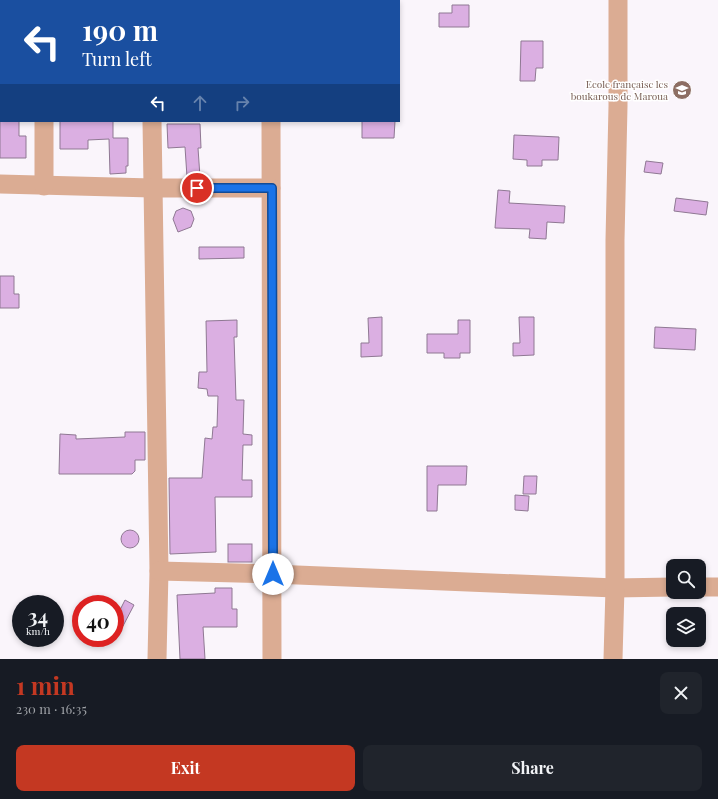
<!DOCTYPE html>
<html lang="en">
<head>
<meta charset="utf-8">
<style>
	:root { --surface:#171b24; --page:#20242c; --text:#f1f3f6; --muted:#9ea1a6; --accent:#c43822 }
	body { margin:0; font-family:"Playfair Display",serif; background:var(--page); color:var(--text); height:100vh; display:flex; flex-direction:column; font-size:15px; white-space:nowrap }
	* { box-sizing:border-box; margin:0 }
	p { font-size:13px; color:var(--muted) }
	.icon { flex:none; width:22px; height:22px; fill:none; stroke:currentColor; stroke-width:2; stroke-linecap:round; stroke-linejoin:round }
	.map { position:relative; height:659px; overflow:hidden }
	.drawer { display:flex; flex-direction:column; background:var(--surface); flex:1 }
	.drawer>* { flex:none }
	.guide { position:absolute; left:0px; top:0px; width:400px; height:122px; box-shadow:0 2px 6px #0003; background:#1a4fa0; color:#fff; overflow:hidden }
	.tools { position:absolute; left:666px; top:559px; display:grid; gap:8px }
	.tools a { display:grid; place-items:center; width:40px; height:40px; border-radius:8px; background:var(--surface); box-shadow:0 2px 6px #0003; font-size:20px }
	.speed { position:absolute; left:12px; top:595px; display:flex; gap:8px; font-size:20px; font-weight:700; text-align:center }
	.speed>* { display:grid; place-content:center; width:52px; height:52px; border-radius:50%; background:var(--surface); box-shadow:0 2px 6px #0003; line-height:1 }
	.speed small { font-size:10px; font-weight:400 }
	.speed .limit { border:6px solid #d22; background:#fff; color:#111 }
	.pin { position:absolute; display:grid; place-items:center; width:34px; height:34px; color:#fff; margin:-17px; border:2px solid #fff; border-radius:50%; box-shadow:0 1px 4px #0007 }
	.me { position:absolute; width:44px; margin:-22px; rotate:0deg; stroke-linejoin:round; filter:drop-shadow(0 0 3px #0008) }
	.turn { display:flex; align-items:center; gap:14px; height:84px; padding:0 16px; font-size:18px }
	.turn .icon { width:52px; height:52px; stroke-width:2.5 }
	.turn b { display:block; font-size:28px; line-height:34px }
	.lanes { display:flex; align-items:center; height:38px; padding:0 16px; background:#0003; justify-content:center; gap:20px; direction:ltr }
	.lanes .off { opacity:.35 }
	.round { display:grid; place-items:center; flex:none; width:42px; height:42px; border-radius:8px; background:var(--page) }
	.overview { display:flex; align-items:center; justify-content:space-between; height:68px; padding:0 16px }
	h1 { font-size:24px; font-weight:700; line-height:30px; color:var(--accent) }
	.button { display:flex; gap:8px; margin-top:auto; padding:8px 16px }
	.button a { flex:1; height:46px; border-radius:8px; background:var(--accent); color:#fff; font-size:16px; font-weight:700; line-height:46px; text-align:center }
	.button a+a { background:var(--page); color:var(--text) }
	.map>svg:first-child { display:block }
	.building { fill:#dbafe2; stroke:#8f7893 }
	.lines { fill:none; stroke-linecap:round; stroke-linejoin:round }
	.minor { stroke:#dbac93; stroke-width:19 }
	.route-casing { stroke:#114b97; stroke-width:10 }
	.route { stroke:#1a73e8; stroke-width:7 }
	.labels { text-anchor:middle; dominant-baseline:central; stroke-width:3; stroke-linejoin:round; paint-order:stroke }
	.education-label { font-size:10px; fill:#785e54; stroke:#fff; text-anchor:end }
</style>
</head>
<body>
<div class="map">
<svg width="718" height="659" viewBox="0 0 718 659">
	<rect width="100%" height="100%" fill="#faf5fb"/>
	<!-- building -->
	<g class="building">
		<polygon points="452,5 469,5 469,27 439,27 439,13 452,13"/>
		<polygon points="521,41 543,41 543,68 536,68 535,81 520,81"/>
		<polygon points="0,121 19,121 19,136 26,136 26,158 0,158"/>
		<polygon points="60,121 113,121 113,138 128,138 128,166 126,166 126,173 110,174 109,139 88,140 88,149 60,149"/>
		<polygon points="362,121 395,121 394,138 362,138"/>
		<polygon points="167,124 200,124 201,148 198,148 200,177 187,177 185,147 168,148"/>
		<polygon points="514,135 559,137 558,160 542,160 542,166 527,166 527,160 513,159"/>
		<polygon points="646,161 663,163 661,174 644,172"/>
		<polygon points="498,190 510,191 509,203 565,206 564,223 547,222 546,239 529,238 530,229 495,228"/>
		<polygon points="676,198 708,202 706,215 674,211"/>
		<polygon points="183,208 191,211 194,219 191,227 178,232 173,219 176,211"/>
		<polygon points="199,247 244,247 244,258 199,259"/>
		<polygon points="0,276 14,276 14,294 19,294 19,308 0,308"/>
		<polygon points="382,317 382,356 361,357 361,343 369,343 368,318"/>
		<polygon points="519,317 534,317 534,355 513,356 513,343 520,343"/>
		<polygon points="237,320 237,337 234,337 236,400 244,400 243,434 252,435 252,445 243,445 242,480 252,480 252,497 215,497 216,552 170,554 169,478 202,478 205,438 212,439 213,427 217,427 218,396 208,396 207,389 198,388 199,372 207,372 206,321"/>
		<polygon points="458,320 470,320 470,353 460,353 460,358 444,358 444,353 427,353 427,334 458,334"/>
		<polygon points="655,327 696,329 695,350 654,348"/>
		<polygon points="125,432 145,432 145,460 135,460 135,471 132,474 59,474 60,434 76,435 76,439 125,437"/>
		<polygon points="427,466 467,466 466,485 438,485 437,511 427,511"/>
		<polygon points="524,476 537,476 536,494 523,494"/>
		<polygon points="515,495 529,496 528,511 515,510"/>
		<circle cx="130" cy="539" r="9"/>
		<rect x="228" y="544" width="24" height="18"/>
		<polygon points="215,588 232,588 232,609 237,609 237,627 203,627 205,659 180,659 177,595 215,593"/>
		<polygon points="125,600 134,605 123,626 115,622 115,620"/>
	</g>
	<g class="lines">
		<!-- minor -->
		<g class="minor">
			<polyline points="150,0 150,1"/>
			<polyline points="270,0 270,1"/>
			<polyline points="44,1 44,0"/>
			<polyline points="152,121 159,571 157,659"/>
			<polyline points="271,121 272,659"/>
			<polyline points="0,184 152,188 271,188"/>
			<polyline points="44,186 44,121"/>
			<polyline points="159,571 273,574 615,588 673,587"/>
			<polyline points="699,587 718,587"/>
			<polyline points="613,659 615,588 615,240 618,106 618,0"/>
		</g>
	</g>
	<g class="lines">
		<!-- route casing -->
		<g class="route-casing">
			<polyline id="route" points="197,188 272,188 273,574"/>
		</g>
		<!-- route -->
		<use href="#route" class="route"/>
	</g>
	<!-- icons -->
	<defs>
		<g id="school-disc" transform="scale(1)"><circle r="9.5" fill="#8d6e63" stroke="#fff"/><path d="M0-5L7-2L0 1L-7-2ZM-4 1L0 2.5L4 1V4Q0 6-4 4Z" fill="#fff"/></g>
	</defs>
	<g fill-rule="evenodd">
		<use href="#school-disc" x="682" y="90"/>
	</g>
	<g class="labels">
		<!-- education labels -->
		<g class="education-label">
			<text x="668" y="84">Ecole française les<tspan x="668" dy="12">boukarous de Maroua</tspan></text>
		</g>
	</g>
</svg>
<div class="tools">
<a><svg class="icon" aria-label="search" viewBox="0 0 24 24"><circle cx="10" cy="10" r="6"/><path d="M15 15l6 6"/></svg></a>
<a><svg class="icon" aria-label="layers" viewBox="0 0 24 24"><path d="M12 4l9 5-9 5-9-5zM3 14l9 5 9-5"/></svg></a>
</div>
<div class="speed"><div>34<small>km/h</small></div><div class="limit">40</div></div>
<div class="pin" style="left:197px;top:188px;background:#d93025"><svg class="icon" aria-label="arrive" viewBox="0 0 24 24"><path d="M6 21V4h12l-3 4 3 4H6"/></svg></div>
<svg class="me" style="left:273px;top:574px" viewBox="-20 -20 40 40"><circle r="19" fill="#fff"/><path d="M0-13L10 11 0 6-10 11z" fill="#1a73e8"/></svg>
<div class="guide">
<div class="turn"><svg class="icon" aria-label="left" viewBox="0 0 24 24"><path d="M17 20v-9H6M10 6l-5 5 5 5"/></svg><div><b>190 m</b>Turn left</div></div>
<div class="lanes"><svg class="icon" aria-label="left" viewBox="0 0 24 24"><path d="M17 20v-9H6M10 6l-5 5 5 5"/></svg><svg class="icon off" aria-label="ahead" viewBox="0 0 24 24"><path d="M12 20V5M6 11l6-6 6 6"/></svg><svg class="icon off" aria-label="right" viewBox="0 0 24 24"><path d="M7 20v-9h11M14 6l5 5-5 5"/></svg></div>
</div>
</div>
<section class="drawer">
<div class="overview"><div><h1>1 min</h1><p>230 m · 16:35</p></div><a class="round"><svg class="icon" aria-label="close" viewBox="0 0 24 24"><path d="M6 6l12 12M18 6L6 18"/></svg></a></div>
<div class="button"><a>Exit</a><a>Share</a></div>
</section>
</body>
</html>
